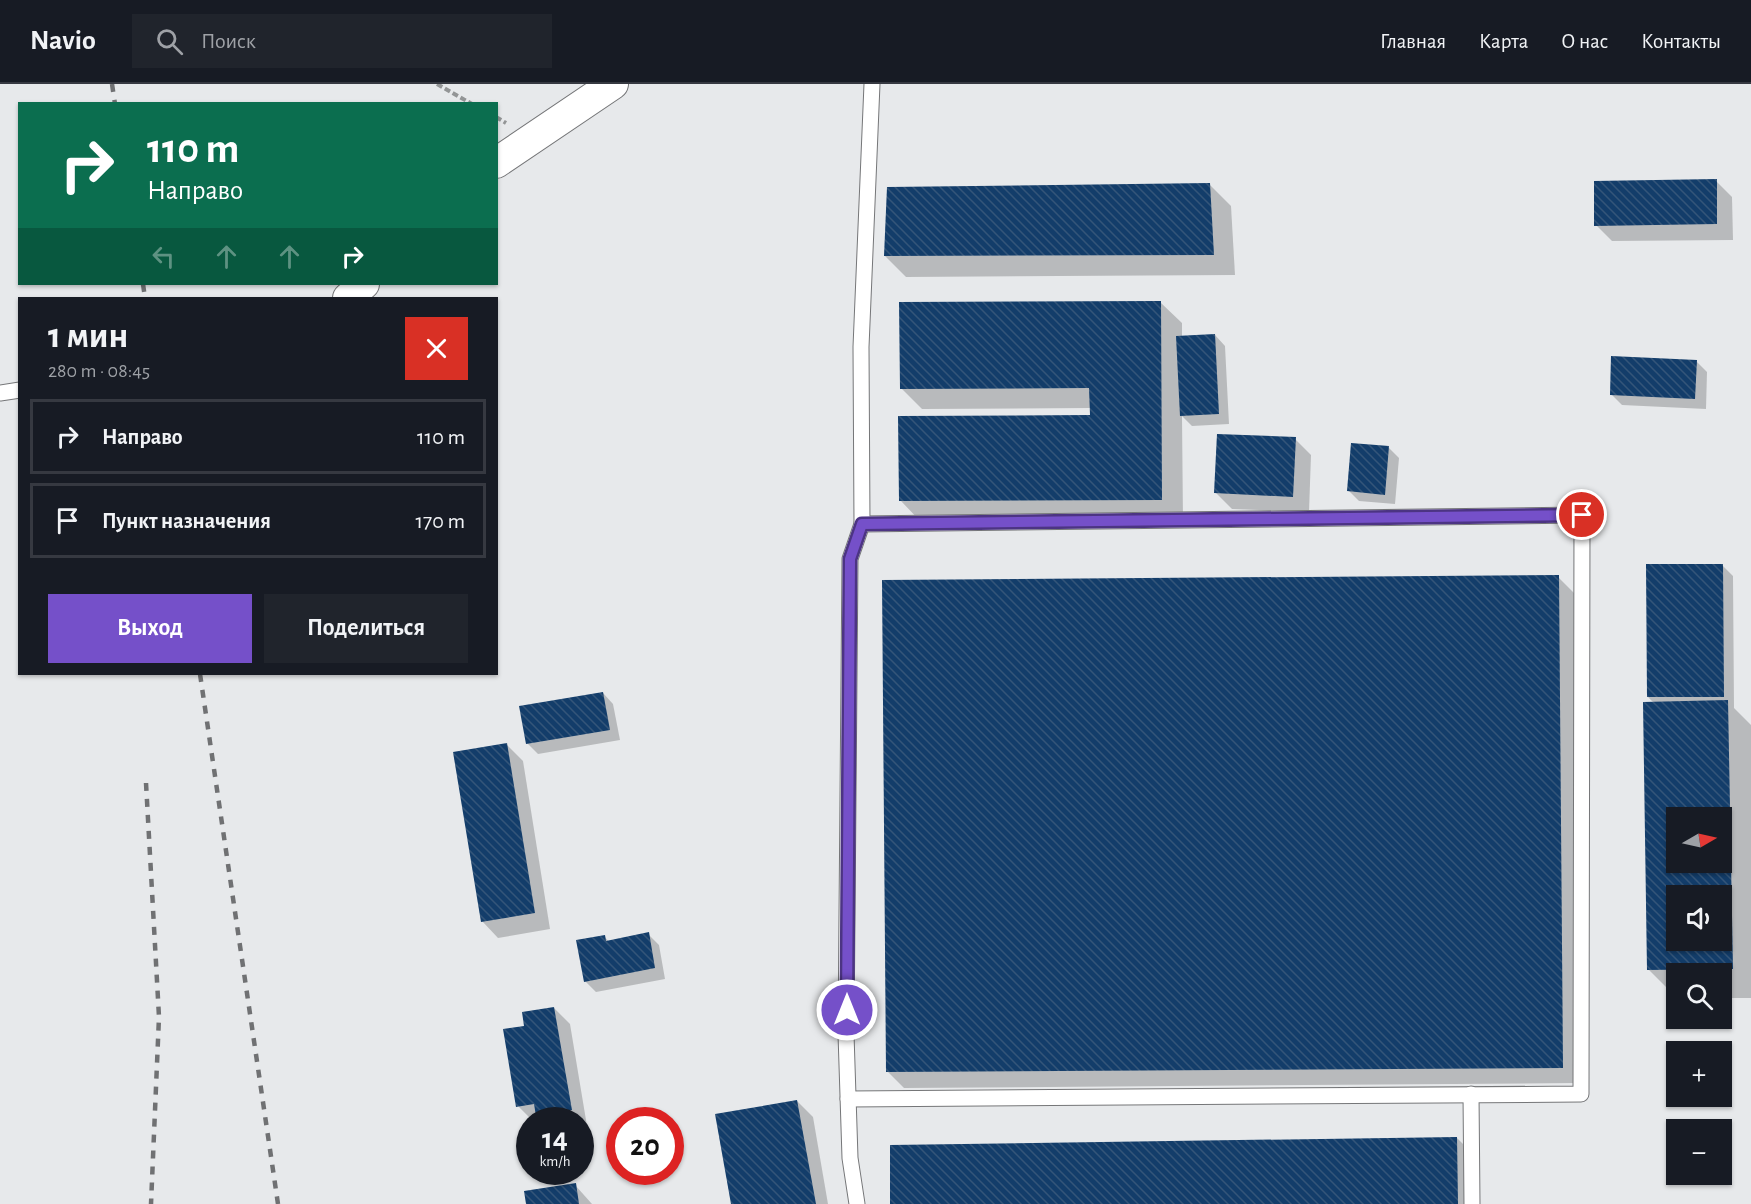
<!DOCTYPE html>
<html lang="ru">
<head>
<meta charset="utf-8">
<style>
	:root { --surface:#171b24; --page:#20242c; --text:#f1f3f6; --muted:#9ea1a6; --line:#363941; --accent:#7550c9 }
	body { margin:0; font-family:"Alegreya Sans",sans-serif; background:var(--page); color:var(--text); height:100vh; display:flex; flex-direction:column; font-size:22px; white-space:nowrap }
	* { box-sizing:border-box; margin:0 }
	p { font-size:20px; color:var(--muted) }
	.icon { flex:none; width:33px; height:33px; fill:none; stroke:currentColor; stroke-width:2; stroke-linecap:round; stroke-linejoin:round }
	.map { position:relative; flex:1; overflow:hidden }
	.details { position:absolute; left:18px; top:213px; width:480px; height:378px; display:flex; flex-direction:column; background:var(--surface); border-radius:0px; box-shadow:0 2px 4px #0004 }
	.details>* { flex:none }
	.guide { position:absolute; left:18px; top:18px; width:480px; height:183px; border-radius:0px; box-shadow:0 2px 4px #0004; background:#0b6e4f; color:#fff; overflow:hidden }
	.needle { width:39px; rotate:81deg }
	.controls { position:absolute; left:1666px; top:723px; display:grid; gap:12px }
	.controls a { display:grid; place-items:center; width:66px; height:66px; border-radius:0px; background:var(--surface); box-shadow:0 2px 4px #0004; font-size:30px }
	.speed { position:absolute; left:516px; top:1023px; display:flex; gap:12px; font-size:30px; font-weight:700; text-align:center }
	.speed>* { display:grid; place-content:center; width:78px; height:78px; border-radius:50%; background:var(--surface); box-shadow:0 2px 4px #0004; line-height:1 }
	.speed small { font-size:15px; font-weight:400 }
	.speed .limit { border:9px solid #d22; background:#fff; color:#111 }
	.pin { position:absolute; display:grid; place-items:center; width:51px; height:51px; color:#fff; margin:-26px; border:3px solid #fff; border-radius:50%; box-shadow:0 2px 6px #0007 }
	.me { position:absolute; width:66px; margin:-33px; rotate:0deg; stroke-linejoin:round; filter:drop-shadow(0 0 4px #0008) }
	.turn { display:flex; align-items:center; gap:21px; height:126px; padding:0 30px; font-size:27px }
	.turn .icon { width:78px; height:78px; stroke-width:2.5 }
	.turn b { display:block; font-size:42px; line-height:51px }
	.lanes { display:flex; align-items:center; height:57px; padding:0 30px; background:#0003; justify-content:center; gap:30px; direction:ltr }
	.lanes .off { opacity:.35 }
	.round { display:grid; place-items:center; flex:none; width:63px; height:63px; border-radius:0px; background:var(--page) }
	.overview { display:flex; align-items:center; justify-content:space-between; height:102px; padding:0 30px }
	h1 { font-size:36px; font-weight:700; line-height:45px }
	.action { display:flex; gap:12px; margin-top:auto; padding:12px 30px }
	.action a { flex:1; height:69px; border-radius:0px; background:var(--accent); color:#fff; font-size:24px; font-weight:700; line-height:69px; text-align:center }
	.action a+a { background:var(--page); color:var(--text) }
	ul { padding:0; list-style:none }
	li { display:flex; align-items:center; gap:18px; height:75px; margin:0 12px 9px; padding:0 18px; border:3px solid var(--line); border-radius:0px }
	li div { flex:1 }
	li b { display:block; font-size:22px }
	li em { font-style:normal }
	header { display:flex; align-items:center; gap:36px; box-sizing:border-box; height:84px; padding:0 30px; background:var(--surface); border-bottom:2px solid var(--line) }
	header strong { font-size:28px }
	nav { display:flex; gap:33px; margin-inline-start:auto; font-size:21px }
	.search { width:420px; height:54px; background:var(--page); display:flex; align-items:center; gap:15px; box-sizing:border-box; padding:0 21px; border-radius:0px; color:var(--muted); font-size:22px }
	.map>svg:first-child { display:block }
	.shadow { fill:#0003; fill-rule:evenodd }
	.building { fill:url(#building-back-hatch); fill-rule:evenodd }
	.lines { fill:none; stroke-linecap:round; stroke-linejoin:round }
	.service-casing { stroke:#757678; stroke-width:17 }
	.minor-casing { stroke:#757678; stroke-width:32 }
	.path { stroke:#939596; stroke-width:4; stroke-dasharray:6 3; stroke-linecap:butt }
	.service { stroke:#fff; stroke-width:15 }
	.minor { stroke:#fff; stroke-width:30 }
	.rail { stroke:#707173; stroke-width:4.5; stroke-dasharray:8 8; stroke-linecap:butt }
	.route-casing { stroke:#4c3483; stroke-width:15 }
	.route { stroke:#7550c9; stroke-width:10 }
</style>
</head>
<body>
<header>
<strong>Navio</strong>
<div class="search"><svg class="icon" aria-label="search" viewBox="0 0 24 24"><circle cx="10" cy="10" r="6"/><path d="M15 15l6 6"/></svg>Поиск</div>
<nav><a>Главная</a><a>Карта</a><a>О нас</a><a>Контакты</a></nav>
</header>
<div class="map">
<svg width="1751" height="1120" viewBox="0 0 1751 1120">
	<defs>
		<pattern id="building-back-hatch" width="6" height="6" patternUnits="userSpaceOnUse" patternTransform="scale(1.5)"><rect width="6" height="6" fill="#133d6a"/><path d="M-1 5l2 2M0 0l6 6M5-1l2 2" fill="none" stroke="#345579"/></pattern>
	</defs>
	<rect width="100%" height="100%" fill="#e7e9eb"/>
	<!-- shadow -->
	<g class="shadow">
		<polygon points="1716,97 1732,113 1733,156 1612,157 1596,141"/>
		<polygon points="1210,101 1231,122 1235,191 906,193 885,172"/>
		<polygon points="1161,219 1182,239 1182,253 1215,251 1225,262 1229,340 1192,342 1182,332 1183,437 921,438 901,417 1091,333 1091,324 922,325 901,304"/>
		<polygon points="1696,277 1707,288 1706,325 1622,321 1611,310"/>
		<polygon points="1295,355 1311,371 1309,428 1232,425 1215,408"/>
		<polygon points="1388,363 1399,374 1395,420 1359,417 1348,406"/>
		<path d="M1722,481L1733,492L1734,624L1751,641V914H1722V890H1677V914L1649,886L1654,619L1648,613ZM1677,734H1722V778H1677ZM1677,812H1722V856H1677Z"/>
		<polygon points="1558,493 1574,509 1578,999 904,1004 888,988"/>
		<polygon points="603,609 613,620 620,656 538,670 527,659"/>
		<polygon points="507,661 523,677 550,845 498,854 482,837"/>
		<polygon points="648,850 659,861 665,895 596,908 585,897 604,852 609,858"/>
		<polygon points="554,924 570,940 587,1042 580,1043 580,1036 532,1036 518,1022 526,943"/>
		<polygon points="797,1017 813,1033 828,1120 732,1120"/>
		<polygon points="1457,1054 1478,1075 1478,1120 892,1120"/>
		<polygon points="575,1101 592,1120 527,1120"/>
	</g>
	<!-- building -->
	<g class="building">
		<polygon points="1717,95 1717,140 1594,142 1594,97"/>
		<polygon points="1210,99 1214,171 884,172 887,103"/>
		<polygon points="1161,217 1162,416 899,417 898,332 1090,331 1089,304 900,305 899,218"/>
		<polygon points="1215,250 1219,330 1180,332 1176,252"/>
		<polygon points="1611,272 1697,276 1695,315 1610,311"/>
		<polygon points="1217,350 1296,353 1293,413 1214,409"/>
		<polygon points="1351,359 1389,362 1385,411 1347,407"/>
		<polygon points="1646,480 1723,480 1724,613 1647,613"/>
		<polygon points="1559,491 1563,984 886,988 882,496"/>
		<polygon points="603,608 610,646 526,660 519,622"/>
		<path d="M1728,616L1733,885L1647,886L1643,618ZM1677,734H1722V778H1677ZM1677,812H1722V856H1677Z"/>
		<polygon points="507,659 535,829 481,838 453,668"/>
		<polygon points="649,848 655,884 584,898 576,856 605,851 606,857"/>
		<polygon points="554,923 572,1026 536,1032 534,1020 516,1023 503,945 524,942 522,928"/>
		<polygon points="797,1016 816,1120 731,1120 715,1030"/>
		<polygon points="1457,1053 1458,1120 890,1120 890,1061"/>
		<polygon points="576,1099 579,1120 526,1120 524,1107"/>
	</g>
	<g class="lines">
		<!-- service casing -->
		<g class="service-casing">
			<g id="service">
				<polyline points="0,309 20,306"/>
				<polyline points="1471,1010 1472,1120"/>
				<polyline points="848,1015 1581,1010 1582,431 862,440"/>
				<polyline points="857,1120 850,1074 846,950 850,475 862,440 861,263 872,0"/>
			</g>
		</g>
		<!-- minor casing -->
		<g class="minor-casing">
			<g id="minor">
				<polyline points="496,79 613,0"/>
				<polyline points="348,214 364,200"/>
			</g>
		</g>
		<!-- path -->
		<g class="path">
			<polyline points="437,0 472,20"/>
			<polyline points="496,33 506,39"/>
		</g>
		<!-- service -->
		<use href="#service" class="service"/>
		<!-- minor -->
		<use href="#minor" class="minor"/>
		<!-- rail -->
		<g class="rail">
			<polyline points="112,0 115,20"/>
			<polyline points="143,200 145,214"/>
			<polyline points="200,590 278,1120"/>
			<polyline points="146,699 159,933 151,1120"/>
		</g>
	</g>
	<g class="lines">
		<!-- route casing -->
		<g class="route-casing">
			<polyline id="route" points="847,926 850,475 862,440 1582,431"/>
		</g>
		<!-- route -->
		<use href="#route" class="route"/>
	</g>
</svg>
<div class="controls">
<a><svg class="needle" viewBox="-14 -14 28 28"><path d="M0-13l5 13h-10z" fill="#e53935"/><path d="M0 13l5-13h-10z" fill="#9ea1a6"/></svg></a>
<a><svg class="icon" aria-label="sound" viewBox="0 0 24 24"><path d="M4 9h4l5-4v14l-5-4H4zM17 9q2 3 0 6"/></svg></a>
<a><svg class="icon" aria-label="search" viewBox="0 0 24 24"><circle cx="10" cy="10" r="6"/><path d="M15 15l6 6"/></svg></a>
<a>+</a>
<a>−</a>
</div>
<div class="speed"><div>14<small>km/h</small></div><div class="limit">20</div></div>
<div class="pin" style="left:1582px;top:431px;background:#d93025"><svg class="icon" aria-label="arrive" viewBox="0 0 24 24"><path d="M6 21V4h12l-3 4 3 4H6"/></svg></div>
<svg class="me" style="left:847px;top:926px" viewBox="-20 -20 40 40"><circle r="17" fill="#7550c9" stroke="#fff" stroke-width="3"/><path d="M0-11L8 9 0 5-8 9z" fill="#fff"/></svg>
<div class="guide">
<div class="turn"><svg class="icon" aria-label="right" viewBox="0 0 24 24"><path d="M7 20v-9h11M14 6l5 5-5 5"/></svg><div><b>110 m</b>Направо</div></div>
<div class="lanes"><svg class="icon off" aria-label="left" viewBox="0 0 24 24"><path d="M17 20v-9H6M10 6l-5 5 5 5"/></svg><svg class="icon off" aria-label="ahead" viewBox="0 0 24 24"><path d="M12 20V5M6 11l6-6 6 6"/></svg><svg class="icon off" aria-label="ahead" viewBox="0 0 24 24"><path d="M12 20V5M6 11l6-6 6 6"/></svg><svg class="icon" aria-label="right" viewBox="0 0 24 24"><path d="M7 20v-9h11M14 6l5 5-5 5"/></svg></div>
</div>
<section class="details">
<div class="overview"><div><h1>1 мин</h1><p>280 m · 08:45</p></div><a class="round" style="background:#d93025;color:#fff"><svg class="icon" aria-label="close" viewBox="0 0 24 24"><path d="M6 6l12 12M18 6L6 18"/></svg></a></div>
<ul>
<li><svg class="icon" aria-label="right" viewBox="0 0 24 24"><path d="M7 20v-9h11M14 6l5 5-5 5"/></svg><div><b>Направо</b></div><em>110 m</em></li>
<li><svg class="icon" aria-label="arrive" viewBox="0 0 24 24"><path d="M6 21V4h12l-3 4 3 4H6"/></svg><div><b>Пункт назначения</b></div><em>170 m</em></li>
</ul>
<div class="action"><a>Выход</a><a>Поделиться</a></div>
</section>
</div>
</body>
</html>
